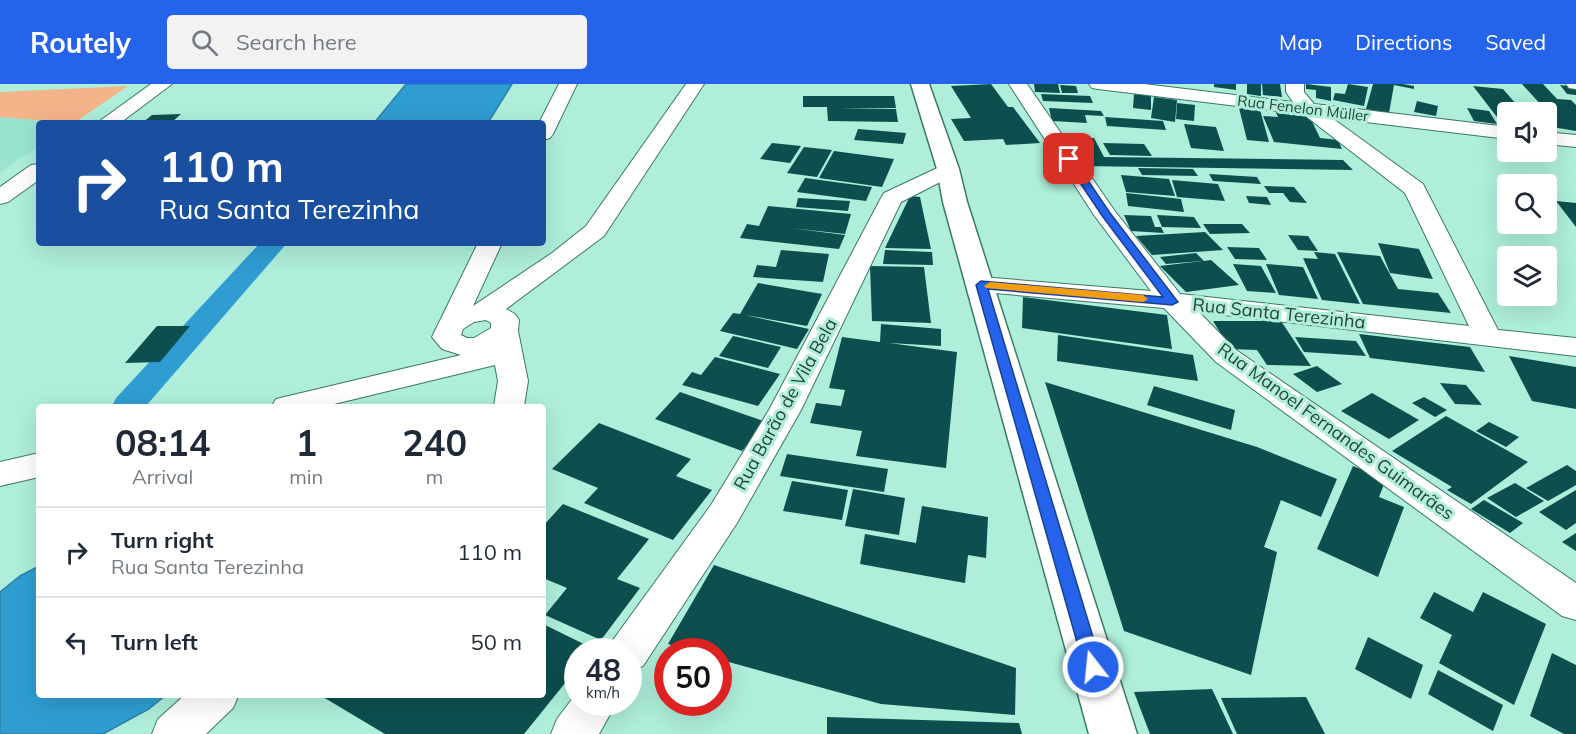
<!DOCTYPE html>
<html lang="en">
<head>
<meta charset="utf-8">
<style>
	:root { --surface:#fff; --page:#f2f2f3; --text:#1f2937; --muted:#747a83; --line:#e0e1e3; --accent:#2563eb }
	body { margin:0; font-family:Mulish,sans-serif; background:var(--page); color:var(--text); height:100vh; display:flex; flex-direction:column; font-size:22px; white-space:nowrap }
	* { box-sizing:border-box; margin:0 }
	p { font-size:20px; color:var(--muted) }
	.icon { flex:none; width:33px; height:33px; fill:none; stroke:currentColor; stroke-width:2; stroke-linecap:round; stroke-linejoin:round }
	.map { position:relative; flex:1; overflow:hidden }
	.side { position:absolute; left:36px; top:320px; width:510px; height:294px; display:flex; flex-direction:column; background:var(--surface); border-radius:6px; box-shadow:0 6px 24px #0002 }
	.side>* { flex:none }
	.banner { position:absolute; left:36px; top:36px; width:510px; height:126px; border-radius:6px; box-shadow:0 6px 24px #0002; background:#1a4fa0; color:#fff; overflow:hidden }
	.buttons { position:absolute; left:1497px; top:18px; display:grid; gap:12px }
	.buttons a { display:grid; place-items:center; width:60px; height:60px; border-radius:6px; background:var(--surface); box-shadow:0 6px 24px #0002; font-size:30px }
	.speed { position:absolute; left:564px; top:554px; display:flex; gap:12px; font-size:30px; font-weight:700; text-align:center }
	.speed>* { display:grid; place-content:center; width:78px; height:78px; border-radius:50%; background:var(--surface); box-shadow:0 6px 24px #0002; line-height:1 }
	.speed small { font-size:15px; font-weight:400 }
	.speed .limit { border:9px solid #d22; background:#fff; color:#111 }
	.pin { position:absolute; display:grid; place-items:center; width:51px; height:51px; color:#fff; margin:-26px; border-radius:12px; box-shadow:0 3px 9px #0006 }
	.me { position:absolute; width:66px; margin:-33px; rotate:344deg; stroke-linejoin:round; filter:drop-shadow(0 0 4px #0008) }
	.turn { display:flex; align-items:center; gap:21px; height:126px; padding:0 24px; font-size:27px }
	.turn .icon { width:78px; height:78px; stroke-width:2.5 }
	.turn b { display:block; font-size:42px; line-height:51px }
	.eta { display:flex; justify-content:space-evenly; align-items:center; height:102px; text-align:center }
	.eta b { font-size:36px; font-weight:700; line-height:42px }
	ul { padding:0; list-style:none }
	li { display:flex; align-items:center; gap:18px; height:90px; padding:0 24px; border-top:2px solid var(--line) }
	li div { flex:1 }
	li b { display:block; font-size:22px }
	li em { font-style:normal }
	header { display:flex; align-items:center; gap:36px; box-sizing:border-box; height:84px; padding:0 30px; background:var(--accent); color:#fff }
	header strong { font-size:28px }
	nav { display:flex; gap:33px; margin-inline-start:auto; font-size:21px }
	.search { width:420px; height:54px; background:var(--page); display:flex; align-items:center; gap:15px; box-sizing:border-box; padding:0 21px; border-radius:6px; color:var(--muted); font-size:22px }
	.map>svg:first-child { display:block }
	.built { fill:#9ae4cf }
	.green { fill:#f4b48a }
	.water { fill:#2f9dd2; stroke:#2d82a5; stroke-width:1.5 }
	.lines { fill:none; stroke-linecap:round; stroke-linejoin:round }
	.canal { fill:#2f9dd2; fill-rule:evenodd }
	.building { fill:#0d4f4f }
	.minor-casing { stroke:#3b7868; stroke-width:2 }
	.major-casing { stroke:#3b7868; stroke-width:3 }
	.minor { fill:#fff; fill-rule:evenodd }
	.major { fill:#fff; fill-rule:evenodd }
	.route { fill:#2563eb; stroke:#184099; stroke-width:1.5 }
	.slow { fill:#f59e0b }
	.labels { text-anchor:middle; dominant-baseline:central; stroke-width:6; stroke-linejoin:round; paint-order:stroke }
	.far-street-label { font-size:15px; fill:#28423b; stroke:#aeeedb }
	.street-label { font-size:18px; fill:#28423b; stroke:#aeeedb }
</style>
</head>
<body>
<header>
<strong>Routely</strong>
<div class="search"><svg class="icon" aria-label="search" viewBox="0 0 24 24"><circle cx="10" cy="10" r="6"/><path d="M15 15l6 6"/></svg>Search here</div>
<nav><a>Map</a><a>Directions</a><a>Saved</a></nav>
</header>
<div class="map">
<svg width="1576" height="650" viewBox="0 0 1576 650">
	<rect width="100%" height="100%" fill="#aeeedb"/>
	<!-- built -->
	<polygon class="built" points="0,33 69,39 39,39 39,62 0,88"/>
	<!-- green -->
	<polygon class="green" points="128,2 74,39 0,33 0,8"/>
	<!-- water -->
	<g class="water">
		<polygon points="406,0 512,0 488,39 374,39"/>
		<polygon points="39,482 39,610 166,611 149,625 103,650 0,650 0,508 20,492"/>
	</g>
	<g class="lines">
		<!-- canal -->
		<polygon class="canal" points="260,159 287,159 146,322 112,322 116,314"/>
	</g>
	<!-- building -->
	<g class="building">
		<polygon points="991,0 1008,23 1013,23 1040,59 1006,61 1003,55 964,57 951,35 971,34 951,2"/>
		<polygon points="1034,0 1058,0 1060,9 1035,8"/>
		<polygon points="1214,0 1236,0 1236,6 1214,3"/>
		<polygon points="1247,0 1261,0 1261,12 1247,10"/>
		<polygon points="1262,0 1280,0 1282,13 1263,11"/>
		<polygon points="1306,0 1331,3 1331,17 1316,14 1316,6 1306,5"/>
		<polygon points="1348,0 1368,3 1364,22 1333,16 1335,9 1345,10"/>
		<polygon points="1373,0 1403,0 1414,2 1414,5 1394,1 1389,29 1366,25"/>
		<polygon points="1522,0 1543,0 1557,15 1571,16 1576,21 1576,47 1546,42 1546,34 1554,35"/>
		<polygon points="1060,1 1076,2 1078,9 1062,9"/>
		<polygon points="1560,1 1576,3 1576,11 1567,10"/>
		<polygon points="1473,2 1503,5 1523,28 1508,28 1508,37 1500,37"/>
		<polygon points="1041,10 1090,12 1093,19 1043,17"/>
		<polygon points="1134,10 1151,12 1151,26 1133,24"/>
		<polygon points="803,12 894,12 896,24 839,24 896,25 898,38 828,37 827,23 803,23"/>
		<polygon points="1154,13 1177,16 1175,38 1151,34"/>
		<polygon points="1417,17 1438,22 1436,32 1414,28"/>
		<polygon points="1177,19 1195,21 1194,37 1176,35"/>
		<polygon points="1049,24 1101,27 1104,32 1085,31 1087,39 1052,37"/>
		<polygon points="1239,24 1260,26 1269,58 1247,56"/>
		<polygon points="1467,24 1489,27 1497,40 1474,37"/>
		<polygon points="1275,26 1308,29 1320,54 1338,56 1342,65 1274,58 1263,32 1278,33"/>
		<polygon points="181,30 171,39 142,39 152,31"/>
		<polygon points="1105,33 1163,37 1166,46 1107,42"/>
		<polygon points="1184,40 1216,43 1224,67 1191,64"/>
		<polygon points="858,45 906,49 903,60 854,56"/>
		<polygon points="1066,54 1094,54 1104,73 1343,76 1353,86 1080,82"/>
		<polygon points="772,59 801,62 790,79 760,75"/>
		<polygon points="1103,59 1144,60 1152,72 1110,71"/>
		<polygon points="804,63 832,66 817,93 787,89"/>
		<polygon points="834,67 894,75 882,103 819,94"/>
		<polygon points="1138,84 1193,85 1198,92 1142,91"/>
		<polygon points="1209,90 1257,93 1261,100 1213,97"/>
		<polygon points="1121,91 1169,95 1175,112 1126,108"/>
		<polygon points="805,94 872,103 866,117 797,108"/>
		<polygon points="1172,96 1218,100 1225,117 1177,113"/>
		<polygon points="1264,102 1294,103 1307,119 1290,118 1283,109 1269,109"/>
		<polygon points="1126,109 1181,115 1184,128 1128,122"/>
		<polygon points="910,112 920,113 931,165 885,164"/>
		<polygon points="1246,112 1267,113 1271,121 1249,119"/>
		<polygon points="798,114 850,117 848,127 796,123"/>
		<polygon points="1556,117 1576,119 1576,143"/>
		<polygon points="768,122 851,130 845,150 790,144 845,151 839,165 740,154 747,140 759,142"/>
		<polygon points="1124,131 1151,132 1155,143 1161,143 1164,149 1131,147"/>
		<polygon points="1157,131 1194,133 1201,144 1162,143"/>
		<polygon points="1203,140 1242,140 1250,149 1210,150"/>
		<polygon points="1205,148 1223,166 1152,171 1136,152"/>
		<polygon points="1288,151 1308,152 1318,167 1298,166"/>
		<polygon points="1378,159 1419,165 1433,195 1390,189"/>
		<polygon points="1227,163 1259,164 1267,176 1235,175"/>
		<polygon points="781,166 829,170 823,198 753,193 757,181 776,183"/>
		<polygon points="885,166 932,168 933,181 883,180"/>
		<polygon points="1314,168 1335,170 1360,220 1322,216 1303,174 1318,175"/>
		<polygon points="1337,168 1380,172 1398,205 1438,209 1451,229 1363,220"/>
		<polygon points="1196,169 1204,177 1211,176 1239,201 1186,208 1160,182 1202,177 1166,180 1160,173"/>
		<polygon points="1233,180 1261,182 1276,209 1247,207"/>
		<polygon points="1266,180 1303,183 1318,215 1279,211"/>
		<polygon points="870,182 924,183 931,239 872,237"/>
		<polygon points="758,199 822,210 807,242 745,231 809,245 797,265 720,247 733,229 740,230"/>
		<polygon points="1023,213 1167,231 1172,265 1022,244"/>
		<polygon points="1213,237 1281,237 1311,282 1267,281 1257,266 1230,265"/>
		<polygon points="881,240 941,245 941,262 889,259 957,268 946,384 856,372 862,347 810,339 816,319 841,322 845,306 829,304 842,253 880,258"/>
		<polygon points="157,242 190,242 160,278 125,279"/>
		<polygon points="1359,250 1470,263 1485,288 1370,274"/>
		<polygon points="1058,251 1193,271 1198,297 1057,277"/>
		<polygon points="733,252 781,263 768,284 719,272"/>
		<polygon points="1295,253 1356,257 1366,272 1304,268"/>
		<polygon points="1509,272 1576,283 1576,325 1532,317"/>
		<polygon points="715,273 780,290 758,322 682,301 692,288 701,291"/>
		<polygon points="1317,282 1342,300 1317,308 1293,290"/>
		<polygon points="1045,298 1257,363 1337,395 1321,433 1281,416 1264,463 1277,468 1251,591 1124,547"/>
		<polygon points="1440,299 1466,301 1482,321 1455,320"/>
		<polygon points="1154,302 1235,326 1231,346 1147,321"/>
		<polygon points="680,308 766,338 742,367 655,335"/>
		<polygon points="1372,309 1419,336 1389,355 1341,327"/>
		<polygon points="1424,313 1447,326 1435,333 1412,319"/>
		<polygon points="1446,332 1528,378 1471,420 1447,406 1452,403 1392,367"/>
		<polygon points="1489,338 1519,353 1506,363 1476,347"/>
		<polygon points="599,339 691,375 676,392 712,406 673,456 584,419 598,404 552,385"/>
		<polygon points="787,370 888,385 884,408 780,392"/>
		<polygon points="1567,381 1576,387 1576,401 1548,417 1526,404"/>
		<polygon points="1353,382 1386,395 1379,413 1404,423 1378,493 1317,465"/>
		<polygon points="792,397 848,406 842,436 783,427"/>
		<polygon points="1515,399 1544,417 1516,433 1487,414"/>
		<polygon points="853,405 905,414 899,451 845,442"/>
		<polygon points="1576,406 1576,439 1566,446 1539,428"/>
		<polygon points="1484,416 1523,439 1510,449 1471,425"/>
		<polygon points="563,420 649,455 617,495 640,504 601,556 545,531 567,504 543,494 543,442"/>
		<polygon points="922,422 988,433 986,474 968,471 965,499 860,480 865,450 916,459"/>
		<polygon points="1576,449 1576,467 1562,458"/>
		<polygon points="714,481 1016,584 1015,631 881,620 718,575 718,567 691,567 668,560"/>
		<polygon points="1434,508 1473,528 1483,508 1546,540 1514,621 1439,579 1452,551 1420,534"/>
		<polygon points="543,540 592,564 590,567 578,567 578,583 524,650 385,650 318,610 543,610"/>
		<polygon points="1368,553 1423,581 1411,615 1355,585"/>
		<polygon points="1552,569 1576,581 1576,650 1564,650 1530,632"/>
		<polygon points="1438,586 1503,621 1493,647 1428,610"/>
		<polygon points="1212,605 1233,650 1150,650 1134,608"/>
		<polygon points="1306,613 1325,650 1237,650 1221,614"/>
		<polygon points="827,633 1019,639 1022,650 827,650"/>
	</g>
	<g class="lines">
		<!-- minor casing -->
		<g class="minor-casing">
			<g id="minor">
				<polygon points="151,0 172,0 120,39 97,39"/>
				<polygon points="559,0 577,0 553,50 550,54 543,56 543,39 539,39"/>
				<path d="M686,0H704L604,152L506,225L515,230L519,236L518,247L528,297L524,322H494L498,297L495,281L326,322H272L276,315L461,271L442,265L432,253L478,159H502L473,222L552,169L586,142ZM486,236L491,239V244L474,254H467L461,251L463,245L474,238Z"/>
				<polygon points="1009,0 1027,0 1114,126 1180,210 1469,242 1405,109 1303,30 1098,5 1092,4 1089,0 1144,0 1293,18 1286,8 1286,0 1304,0 1304,8 1314,20 1508,43 1508,55 1332,34 1423,100 1498,246 1576,254 1576,272 1199,228 1236,266 1576,499 1576,536 1562,532 1216,278 1164,224 972,207 968,201 972,195 981,193 1151,207 1094,131"/>
				<polygon points="1566,0 1576,0 1576,5 1569,4"/>
				<polygon points="1546,48 1576,51 1576,63 1546,60"/>
				<polygon points="948,79 956,80 959,85 956,90 901,118 801,326 737,439 643,582 628,587 628,567 608,567 613,556 711,421 769,326 881,114 884,109"/>
				<polygon points="39,80 39,96 8,118 0,120 0,103 31,81"/>
				<polygon points="39,369 39,393 0,402 0,378"/>
				<polygon points="578,607 578,618 617,618 599,650 551,650 557,635"/>
				<polygon points="186,610 239,610 233,624 206,650 152,650 158,635"/>
			</g>
		</g>
		<!-- major casing -->
		<g class="major-casing">
			<polygon id="major" points="911,0 929,0 959,85 967,118 1137,650 1089,650 943,118 937,85"/>
		</g>
		<!-- minor -->
		<use href="#minor" class="minor"/>
		<!-- major -->
		<use href="#major" class="major"/>
	</g>
	<!-- route -->
	<polygon class="route" points="1069,72 1072,73 1110,129 1178,218 1172,221 988,205 1102,583 1100,588 1093,591 1087,588 1084,583 976,201 981,197 1163,213 1103,133 1064,75"/>
	<!-- slow -->
	<polygon class="slow" points="990,198 1143,211 1148,215 1143,218 986,204 984,202"/>
	<g class="labels">
		<!-- far-street labels -->
		<g class="far-street-label">
			<text transform="translate(1303 24) rotate(7)">Rua Fenelon Müller</text>
		</g>
		<!-- street labels -->
		<g class="street-label">
			<text transform="translate(1279 229) rotate(6)">Rua Santa Terezinha</text>
			<text transform="translate(785 320) rotate(-61)">Rua Barão de Vila Bela</text>
			<text transform="translate(1336 347) rotate(36)">Rua Manoel Fernandes Guimarães</text>
		</g>
	</g>
</svg>
<div class="buttons">
<a><svg class="icon" aria-label="sound" viewBox="0 0 24 24"><path d="M4 9h4l5-4v14l-5-4H4zM17 9q2 3 0 6"/></svg></a>
<a><svg class="icon" aria-label="search" viewBox="0 0 24 24"><circle cx="10" cy="10" r="6"/><path d="M15 15l6 6"/></svg></a>
<a><svg class="icon" aria-label="layers" viewBox="0 0 24 24"><path d="M12 4l9 5-9 5-9-5zM3 14l9 5 9-5"/></svg></a>
</div>
<div class="speed"><div>48<small>km/h</small></div><div class="limit">50</div></div>
<div class="pin" style="left:1069px;top:75px;background:#d93025"><svg class="icon" aria-label="arrive" viewBox="0 0 24 24"><path d="M6 21V4h12l-3 4 3 4H6"/></svg></div>
<svg class="me" style="left:1093px;top:583px" viewBox="-20 -20 40 40"><circle r="17" fill="#2563eb" stroke="#fff" stroke-width="3"/><path d="M0-11L8 9 0 5-8 9z" fill="#fff"/></svg>
<div class="banner">
<div class="turn"><svg class="icon" aria-label="right" viewBox="0 0 24 24"><path d="M7 20v-9h11M14 6l5 5-5 5"/></svg><div><b>110 m</b>Rua Santa Terezinha</div></div>
</div>
<section class="side">
<div class="eta">
<div><b>08:14</b><p>Arrival</p></div>
<div><b>1</b><p>min</p></div>
<div><b>240</b><p>m</p></div>
</div>
<ul>
<li><svg class="icon" aria-label="right" viewBox="0 0 24 24"><path d="M7 20v-9h11M14 6l5 5-5 5"/></svg><div><b>Turn right</b><p>Rua Santa Terezinha</p></div><em>110 m</em></li>
<li><svg class="icon" aria-label="left" viewBox="0 0 24 24"><path d="M17 20v-9H6M10 6l-5 5 5 5"/></svg><div><b>Turn left</b></div><em>50 m</em></li>
</ul>
</section>
</div>
</body>
</html>
